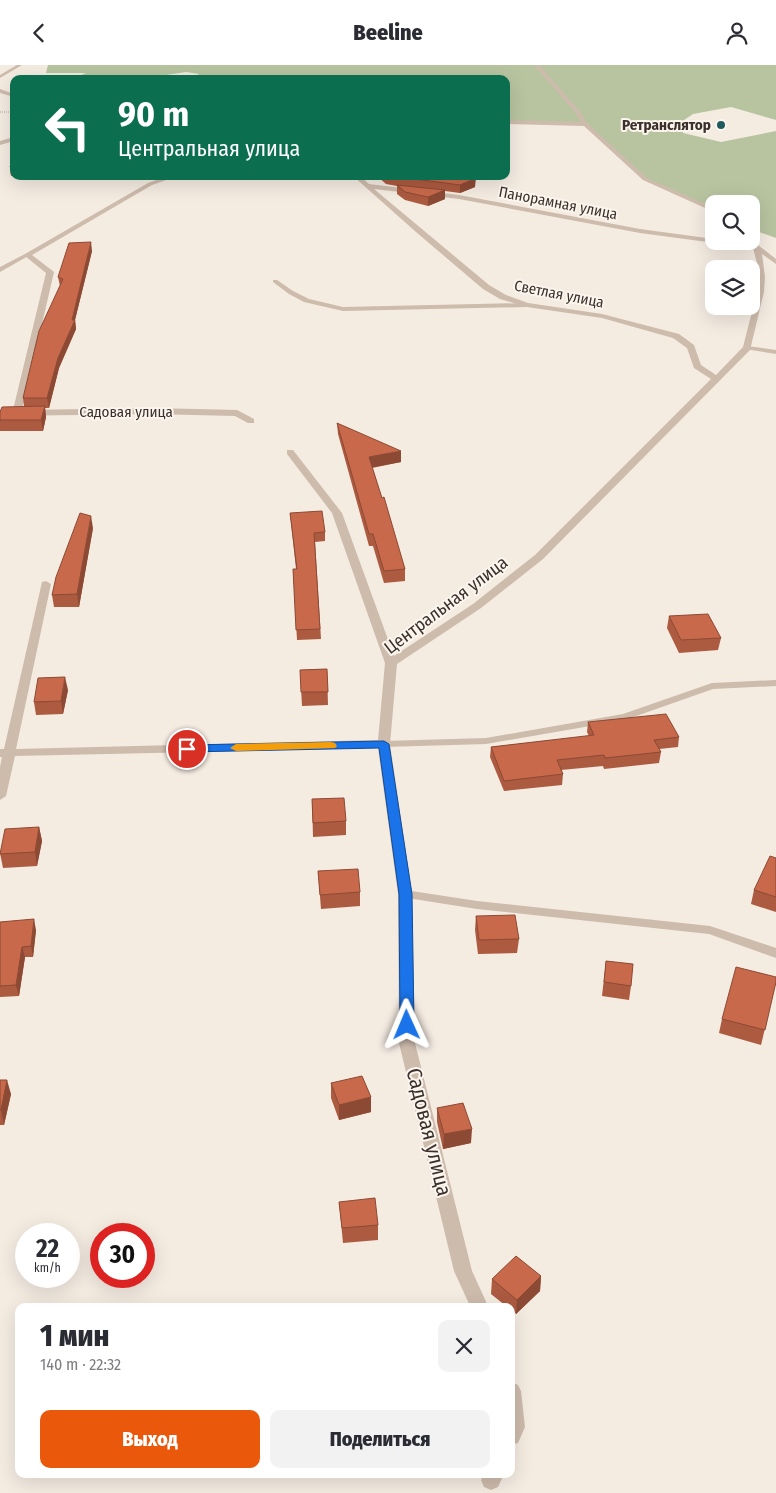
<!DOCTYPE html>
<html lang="ru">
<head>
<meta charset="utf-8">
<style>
	:root { --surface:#fff; --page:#f2f2f3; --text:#2b2b33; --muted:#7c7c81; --accent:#ea580c }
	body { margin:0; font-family:"Fira Sans Condensed",sans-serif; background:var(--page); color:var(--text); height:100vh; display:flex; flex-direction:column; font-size:19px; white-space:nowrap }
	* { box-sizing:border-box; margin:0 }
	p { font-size:16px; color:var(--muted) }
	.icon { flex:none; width:28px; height:28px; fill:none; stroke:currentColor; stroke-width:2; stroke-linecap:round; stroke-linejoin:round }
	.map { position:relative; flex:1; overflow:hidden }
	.panel { position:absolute; left:15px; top:1238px; width:500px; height:175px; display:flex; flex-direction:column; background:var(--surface); border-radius:10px; box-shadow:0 5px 20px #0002 }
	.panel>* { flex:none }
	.banner { position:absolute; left:10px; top:10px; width:500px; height:105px; border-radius:10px; box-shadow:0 5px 20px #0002; background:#0b6e4f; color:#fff; overflow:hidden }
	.tools { position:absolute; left:705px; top:130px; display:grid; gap:10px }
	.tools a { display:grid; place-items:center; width:55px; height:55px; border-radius:10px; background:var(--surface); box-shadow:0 5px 20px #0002; font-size:25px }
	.speed { position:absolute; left:15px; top:1158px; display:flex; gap:10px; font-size:25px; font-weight:700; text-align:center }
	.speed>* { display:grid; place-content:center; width:65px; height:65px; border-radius:50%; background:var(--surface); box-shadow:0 5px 20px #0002; line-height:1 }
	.speed small { font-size:12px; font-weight:400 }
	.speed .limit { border:8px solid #d22; background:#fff; color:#111 }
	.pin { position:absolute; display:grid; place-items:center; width:42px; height:42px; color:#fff; margin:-21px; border:2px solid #fff; border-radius:50%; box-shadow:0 1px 5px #0007 }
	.me { position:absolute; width:55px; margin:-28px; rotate:359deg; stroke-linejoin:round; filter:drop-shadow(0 0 4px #0008) }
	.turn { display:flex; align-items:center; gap:18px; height:105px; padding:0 25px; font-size:22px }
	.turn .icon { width:65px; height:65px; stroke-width:2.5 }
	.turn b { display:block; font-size:35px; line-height:42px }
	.round { display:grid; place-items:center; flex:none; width:52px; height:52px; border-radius:10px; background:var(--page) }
	.headline { display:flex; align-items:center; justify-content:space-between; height:85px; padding:0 25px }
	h1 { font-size:30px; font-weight:800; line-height:38px }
	.action { display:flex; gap:10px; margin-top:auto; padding:10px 25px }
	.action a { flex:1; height:58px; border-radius:10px; background:var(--accent); color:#fff; font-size:20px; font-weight:800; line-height:58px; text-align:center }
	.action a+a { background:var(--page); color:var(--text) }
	header { display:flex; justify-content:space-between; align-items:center; height:65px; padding:0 25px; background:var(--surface); font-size:22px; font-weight:800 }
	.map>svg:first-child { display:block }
	.green { fill:#b8c4a0 }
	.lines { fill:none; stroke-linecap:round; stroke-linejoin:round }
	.path { stroke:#b9a596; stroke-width:1; stroke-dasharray:1 1; stroke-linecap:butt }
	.service { fill:#cdbbac; fill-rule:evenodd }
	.minor { fill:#cdbbac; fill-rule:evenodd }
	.wall { fill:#ac5a40 }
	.shaded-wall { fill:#8c4a34 }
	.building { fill:#c8694b; stroke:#8c4a34 }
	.route { fill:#1a73e8; stroke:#114b97 }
	.slow { fill:#f59e0b }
	.poi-dot { fill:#1f5a5e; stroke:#fbf5ee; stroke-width:2 }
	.labels { text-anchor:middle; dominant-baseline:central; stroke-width:4; stroke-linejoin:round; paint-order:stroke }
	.far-poi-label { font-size:15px; font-weight:bold; fill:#3b302b; stroke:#fbf5ee; text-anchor:end }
	.far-street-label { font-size:15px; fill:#3b302b; stroke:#fbf5ee }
	.street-label { font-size:18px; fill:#3b302b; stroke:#fbf5ee }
	.near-street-label { font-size:21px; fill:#3b302b; stroke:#fbf5ee }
</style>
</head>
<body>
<header><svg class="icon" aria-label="back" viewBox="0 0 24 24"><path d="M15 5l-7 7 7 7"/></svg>Beeline<svg class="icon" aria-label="person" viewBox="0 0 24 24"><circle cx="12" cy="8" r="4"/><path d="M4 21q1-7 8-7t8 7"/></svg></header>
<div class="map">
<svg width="776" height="1428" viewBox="0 0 776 1428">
	<rect width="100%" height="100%" fill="#f4ebe1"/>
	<!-- green -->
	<polygon class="green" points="48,0 776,0 776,55 731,42 693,49 684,55 683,68 721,77 776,66 776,173 751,164 751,139 714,139 714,145 645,114 585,59 506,56 506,14 190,14 199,9 186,7 140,14 72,14 86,8 46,8"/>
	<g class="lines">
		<!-- path -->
		<polyline class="path" points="0,47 11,47"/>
		<!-- service -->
		<g class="service">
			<polygon points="25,189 30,190 0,207 0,202"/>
			<polygon points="273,215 277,215 293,226 309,234 343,242 527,238 530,240 527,242 343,246 304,237 289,229 273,217"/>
			<polygon points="747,281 776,285 776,289 745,284 743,283"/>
			<polygon points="776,615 776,621 713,624 625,655 486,679 384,682 379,679 384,676 486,673 623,649 712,618"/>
			<polygon points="405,825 477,836 710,861 776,883 776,893 709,869 477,844 401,832 399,829 401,826"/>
		</g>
		<!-- minor -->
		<g class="minor">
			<polygon points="17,0 22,0 0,13 0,10"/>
			<polygon points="534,0 539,0 578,44 587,58 647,113 714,143 714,147 643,115 584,61 506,59 506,55 581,57 574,46"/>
			<polygon points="0,24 14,29 14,32 0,28"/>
			<polygon points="14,72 14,76 0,80 0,76"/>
			<polygon points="168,111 178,111 152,120 32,190 54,207 22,345 153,343 237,345 254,354 254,358 248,358 235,351 153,349 0,351 0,345 13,345 46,208 25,191 25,189 148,118"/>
			<path d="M353,111H360L369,119L459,130L640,164L714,174V176L751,179V170L758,180L776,194V199L762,189L765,212L764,227L750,285L543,494L481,543L397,599L390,679L412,829L415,978L472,1206L488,1241H470L454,1206L399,978L398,829L378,683L15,691L6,731L0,735V702L2,692H0V684H4L42,517L46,516L51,519L16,684L378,675L385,598L332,448L287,389V385H293L342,448L394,591L473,539L535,490L711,314L694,303L687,283L673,273L602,253L527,242L500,234L483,224L416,167ZM374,124L459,134L640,168L753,183L757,198V227L743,282L716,310L701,300L694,280L679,269L602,249L528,238L506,230L489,220Z"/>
			<polygon points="511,1317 518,1320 521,1326 525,1362 518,1378 511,1380"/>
			<polygon points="484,1409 504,1409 498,1422 491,1425 484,1422 481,1415"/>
		</g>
	</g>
	<!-- wall -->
	<g class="wall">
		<polygon points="14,90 14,110 11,111 10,102"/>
		<polygon points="377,111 464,111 475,122 460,128 445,126 445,134 428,141 405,135 397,129 397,121 386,119"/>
		<polygon points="92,186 75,255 76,264 59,303 49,343 45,343 46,352 43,366 0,366 0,355 24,341 23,333 60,221 58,212"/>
		<polygon points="337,358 401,397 372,403 405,504 405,516 384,518 373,481 369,481 338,369"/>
		<polygon points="290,448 325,467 325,476 315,477 321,574 297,575 293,504 296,504"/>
		<polygon points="93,463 79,542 54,542 52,530"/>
		<polygon points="669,551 721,573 718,585 679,588 667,563"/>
		<polygon points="327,604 328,640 302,641 300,605"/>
		<polygon points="68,625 63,649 36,650 34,637"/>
		<polygon points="588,657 679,672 678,682 659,684 661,687 659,698 604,704 603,701 561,705 563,709 562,720 504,726 490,692 491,682 589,671 587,667"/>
		<polygon points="312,734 346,756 346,770 313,772"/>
		<polygon points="39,762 42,776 37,801 3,803 0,788"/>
		<polygon points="776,793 776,847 751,839 754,825"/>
		<polygon points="318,806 360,827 360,841 321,844"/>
		<polygon points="476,851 519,874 517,888 478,889 475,865"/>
		<polygon points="0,857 36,865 33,892 25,892 19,931 0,932"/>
		<polygon points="606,896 631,921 629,935 602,931"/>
		<polygon points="776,917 761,980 719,968 722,954"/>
		<polygon points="0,1015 11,1029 4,1060 0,1060"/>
		<polygon points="331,1018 371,1032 371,1047 339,1055 331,1033"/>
		<polygon points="437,1043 471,1078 443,1084 437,1057"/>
		<polygon points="339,1137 378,1160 378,1175 343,1178"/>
		<polygon points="541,1211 540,1226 516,1249 511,1245 511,1241 506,1241 491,1229 492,1214"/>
	</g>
	<!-- shaded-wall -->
	<g class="shaded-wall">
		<polygon points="476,113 475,122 460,128 460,120"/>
		<polygon points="445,125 445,134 428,141 428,132"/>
		<polygon points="91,177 92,186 75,255 76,264 59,303 49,343 47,333 58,293 72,255"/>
		<polygon points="45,341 46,352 43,366 41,355"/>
		<polygon points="401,386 401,397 369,403 369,392"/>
		<polygon points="91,451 93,463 79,542 77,529"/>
		<polygon points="65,612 68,625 63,649 61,636"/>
		<polygon points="39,762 42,776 37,801 35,787"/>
		<polygon points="34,854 36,865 33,892 31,881"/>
		<polygon points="22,882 25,892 19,931 16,920"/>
		<polygon points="7,1015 11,1029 4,1060 1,1045"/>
		<polygon points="371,1032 371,1047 339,1055 339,1040"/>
		<polygon points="472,1064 471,1078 443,1084 444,1069"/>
		<polygon points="541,1211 540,1226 516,1249 517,1235"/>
	</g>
	<!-- building -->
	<g class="building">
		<polygon points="14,90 14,102 10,102"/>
		<polygon points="392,111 464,111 476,113 460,120"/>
		<polygon points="397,120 445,125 428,132 405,127"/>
		<polygon points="91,177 72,255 75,255 58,293 47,333 23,333 39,266 63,214 58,212 69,178"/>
		<polygon points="45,341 41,355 0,355 0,347 2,342"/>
		<polygon points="337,358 401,386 369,392 382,433 384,432 405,504 384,506 373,469 369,469"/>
		<polygon points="322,446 325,467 314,468 320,564 296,565 293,504 297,504 290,448"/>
		<polygon points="80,448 91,451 77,529 52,530 56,512"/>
		<polygon points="708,549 721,573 681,575 669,551"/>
		<polygon points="327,604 328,627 301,627 300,605"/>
		<polygon points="65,612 61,636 34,637 38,613"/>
		<polygon points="666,649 679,672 654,675 661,687 605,693 604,690 557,695 563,709 504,716 491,682 594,670 588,657"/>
		<polygon points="344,733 346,756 313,758 312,734"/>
		<polygon points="39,762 35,787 0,789 5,764"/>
		<polygon points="770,791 776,793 776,832 754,825"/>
		<polygon points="358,804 360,827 320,830 318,806"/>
		<polygon points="515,850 519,874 479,875 476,851"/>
		<polygon points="34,854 31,881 22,882 16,920 0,921 0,857"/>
		<polygon points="606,896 633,899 631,921 604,917"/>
		<polygon points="736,902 776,912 776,917 765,965 722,954"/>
		<polygon points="362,1011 371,1032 339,1040 331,1018"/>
		<polygon points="0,1015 7,1015 1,1045 0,1045"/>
		<polygon points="463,1038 472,1064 444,1069 437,1043"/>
		<polygon points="375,1133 378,1160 342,1163 339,1137"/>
		<polygon points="516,1191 541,1211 517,1235 492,1214"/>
	</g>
	<!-- route -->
	<polygon class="route" points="384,676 389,679 412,829 414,960 412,963 407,965 402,963 400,960 399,829 379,683 187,687 181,684 187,680"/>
	<!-- slow -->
	<polygon class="slow" points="331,677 335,678 337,681 335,683 236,686 230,683 236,679"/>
	<!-- markers -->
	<circle class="poi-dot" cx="721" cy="60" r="5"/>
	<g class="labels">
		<!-- far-poi labels -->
		<g class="far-poi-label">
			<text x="711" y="60">Ретранслятор</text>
		</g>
		<!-- far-street labels -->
		<g class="far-street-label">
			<text transform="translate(558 138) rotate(11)">Панорамная улица</text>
			<text transform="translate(559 229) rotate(11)">Светлая улица</text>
			<text x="126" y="347">Садовая улица</text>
		</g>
		<!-- street labels -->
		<g class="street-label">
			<text transform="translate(446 540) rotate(-37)">Центральная улица</text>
		</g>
		<!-- near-street labels -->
		<g class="near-street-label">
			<text transform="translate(429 1067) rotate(76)">Садовая улица</text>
		</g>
	</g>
</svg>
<div class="tools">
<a><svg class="icon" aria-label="search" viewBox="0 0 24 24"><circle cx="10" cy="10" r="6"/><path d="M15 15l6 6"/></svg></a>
<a><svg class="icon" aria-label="layers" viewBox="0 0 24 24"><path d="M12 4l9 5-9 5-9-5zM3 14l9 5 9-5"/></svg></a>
</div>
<div class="speed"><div>22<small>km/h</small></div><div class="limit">30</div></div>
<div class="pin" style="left:187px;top:684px;background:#d93025"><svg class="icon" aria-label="arrive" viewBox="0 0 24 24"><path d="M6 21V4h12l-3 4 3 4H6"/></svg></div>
<svg class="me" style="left:407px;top:960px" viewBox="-20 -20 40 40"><path d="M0-17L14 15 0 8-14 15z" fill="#1a73e8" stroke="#fff" stroke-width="4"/></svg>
<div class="banner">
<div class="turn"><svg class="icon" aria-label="left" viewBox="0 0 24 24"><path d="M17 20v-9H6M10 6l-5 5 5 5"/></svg><div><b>90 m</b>Центральная улица</div></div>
</div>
<section class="panel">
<div class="headline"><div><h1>1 мин</h1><p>140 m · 22:32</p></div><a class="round"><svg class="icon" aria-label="close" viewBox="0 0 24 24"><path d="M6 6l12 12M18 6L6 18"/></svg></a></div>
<div class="action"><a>Выход</a><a>Поделиться</a></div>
</section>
</div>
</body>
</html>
